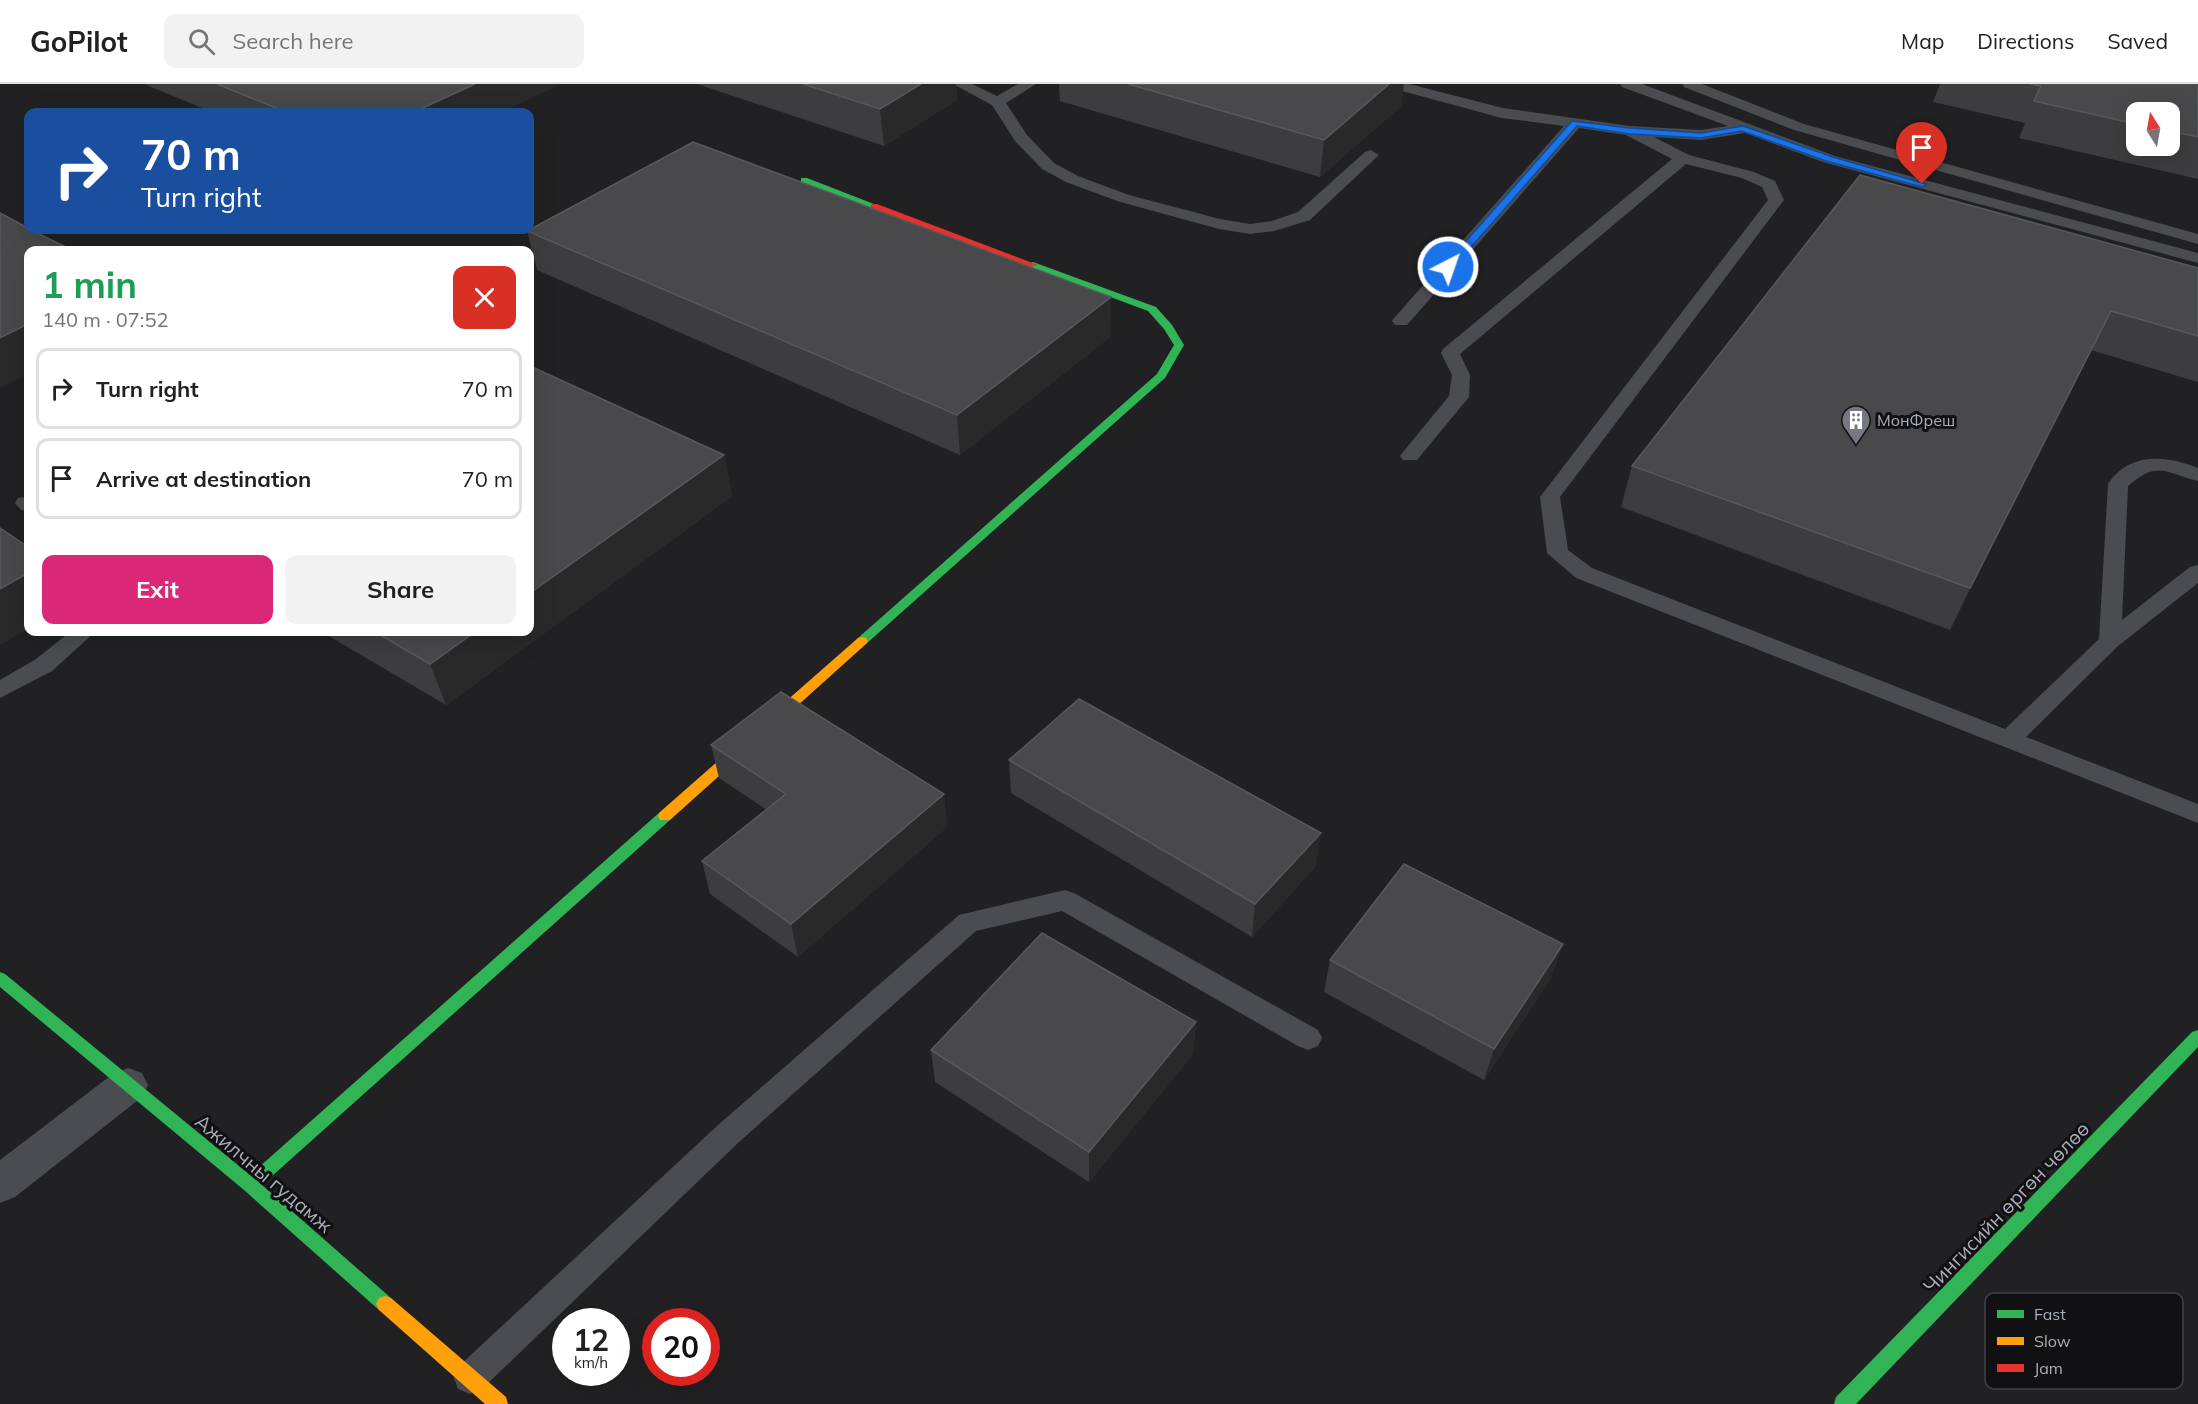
<!DOCTYPE html>
<html lang="en">
<head>
<meta charset="utf-8">
<style>
	:root { --surface:#fff; --page:#f2f2f2; --text:#202124; --muted:#757577; --line:#e0e0e0; --accent:#db2777 }
	body { margin:0; font-family:Mulish,sans-serif; background:var(--page); color:var(--text); height:100vh; display:flex; flex-direction:column; font-size:22px; white-space:nowrap }
	* { box-sizing:border-box; margin:0 }
	p { font-size:20px; color:var(--muted) }
	.icon { flex:none; width:33px; height:33px; fill:none; stroke:currentColor; stroke-width:2; stroke-linecap:round; stroke-linejoin:round }
	.map { position:relative; flex:1; overflow:hidden }
	.drawer { position:absolute; left:24px; top:162px; width:510px; height:390px; display:flex; flex-direction:column; background:var(--surface); border-radius:12px; box-shadow:0 6px 24px #0002 }
	.drawer>* { flex:none }
	.top-card { position:absolute; left:24px; top:24px; width:510px; height:126px; border-radius:12px; box-shadow:0 6px 24px #0002; background:#1a4fa0; color:#fff; overflow:hidden }
	.needle { width:39px; rotate:349deg }
	.buttons { position:absolute; left:2126px; top:18px; display:grid; gap:12px }
	.buttons a { display:grid; place-items:center; width:54px; height:54px; border-radius:12px; background:var(--surface); box-shadow:0 6px 24px #0002; font-size:30px }
	.speed { position:absolute; left:552px; top:1224px; display:flex; gap:12px; font-size:30px; font-weight:700; text-align:center }
	.speed>* { display:grid; place-content:center; width:78px; height:78px; border-radius:50%; background:var(--surface); box-shadow:0 6px 24px #0002; line-height:1 }
	.speed small { font-size:15px; font-weight:400 }
	.speed .limit { border:9px solid #d22; background:#fff; color:#111 }
	.pin { position:absolute; display:grid; place-items:center; width:51px; height:51px; color:#fff; margin:-62px -26px; border-radius:50% 50% 50% 0; rotate:-45deg; box-shadow:0 0 6px #0007 }
	.pin .icon { rotate:45deg }
	.me { position:absolute; width:66px; margin:-33px; rotate:41deg; stroke-linejoin:round; filter:drop-shadow(0 0 4px #0008) }
	.turn { display:flex; align-items:center; gap:21px; height:126px; padding:0 18px; font-size:27px }
	.turn .icon { width:78px; height:78px; stroke-width:2.5 }
	.turn b { display:block; font-size:42px; line-height:51px }
	.round { display:grid; place-items:center; flex:none; width:63px; height:63px; border-radius:12px; background:var(--page) }
	.summary { display:flex; align-items:center; justify-content:space-between; height:102px; padding:0 18px }
	h1 { font-size:36px; font-weight:700; line-height:45px; color:#1e9e55 }
	.primary-button { display:flex; gap:12px; margin-top:auto; padding:12px 18px }
	.primary-button a { flex:1; height:69px; border-radius:12px; background:var(--accent); color:#fff; font-size:24px; font-weight:700; line-height:69px; text-align:center }
	.primary-button a+a { background:var(--page); color:var(--text) }
	ul { padding:0; list-style:none }
	li { display:flex; align-items:center; gap:18px; height:81px; margin:0 12px 9px; padding:0 6px; border:3px solid var(--line); border-radius:12px }
	li div { flex:1 }
	li b { display:block; font-size:22px }
	li em { font-style:normal }
	header { display:flex; align-items:center; gap:36px; box-sizing:border-box; height:84px; padding:0 30px; background:var(--surface); border-bottom:2px solid var(--line) }
	header strong { font-size:28px }
	nav { display:flex; gap:33px; margin-inline-start:auto; font-size:21px }
	.search { width:420px; height:54px; background:var(--page); display:flex; align-items:center; gap:15px; box-sizing:border-box; padding:0 21px; border-radius:12px; color:var(--muted); font-size:22px }
	.map>svg:first-child { display:block }
	.built { fill:#212123; fill-rule:evenodd }
	.lines { fill:none; stroke-linecap:round; stroke-linejoin:round }
	.lane { fill:#4b4c50; fill-rule:evenodd }
	.street { fill:#4b4c50; fill-rule:evenodd }
	.fast { fill:#30b455; fill-rule:evenodd }
	.slow { fill:#ff9f0a; fill-rule:evenodd }
	.jam { fill:#e5322d; fill-rule:evenodd }
	.wall { fill:#3d3d3f; fill-rule:evenodd }
	.shaded-wall { fill:#29292a }
	.building { fill:#49494c; stroke:#58595d; stroke-width:1.5 }
	.route { fill:#1a73e8; stroke:#114b97; stroke-width:1.5 }
	.labels { text-anchor:middle; dominant-baseline:central; stroke-width:6; stroke-linejoin:round; paint-order:stroke }
	.poi-label { font-size:16px; fill:#a8adb8; stroke:#111113; text-anchor:start }
	.near-street-label { font-size:20px; fill:#a8adb8; stroke:#111113 }
	.key { fill:#111113; stroke:#3e4045; stroke-width:1.5 }
	.key-label { font-size:16px; fill:#a8adb8 }
</style>
</head>
<body>
<header>
<strong>GoPilot</strong>
<div class="search"><svg class="icon" aria-label="search" viewBox="0 0 24 24"><circle cx="10" cy="10" r="6"/><path d="M15 15l6 6"/></svg>Search here</div>
<nav><a>Map</a><a>Directions</a><a>Saved</a></nav>
</header>
<div class="map">
<svg width="2198" height="1320" viewBox="0 0 2198 1320">
	<rect width="100%" height="100%" fill="#171717"/>
	<!-- built -->
	<path class="built" d="M0,0H2198V1320H0ZM28,28H530V146H28ZM2136,28H2169V62H2136ZM28,166H530V548H28ZM566,1238H616V1288H566ZM656,1238H706V1288H656Z"/>
	<g class="lines">
		<!-- lane -->
		<g class="lane">
			<polygon points="953,0 972,0 997,12 1018,0 1036,0 1006,19 1027,51 1054,79 1078,92 1129,111 1220,135 1250,140 1272,137 1298,128 1365,68 1371,66 1379,71 1310,136 1274,147 1250,150 1219,145 1117,117 1066,98 1042,85 1015,57 992,21"/>
			<path d="M1385,0H1409L1503,24L1630,42L1701,46L1728,42L1622,3L1620,0H1642L1835,72L2198,169V179L1823,78L1745,49L1701,56L1654,53L1689,71L1754,88L1775,97L1784,116L1560,413L1568,466L1592,484L2005,645L2099,555L2108,400C2129,368 2166,371 2198,384V397C2165,389 2158,376 2128,402L2122,536L2190,483L2198,481V499L2118,562L2026,653L2198,720V739L1576,494L1547,469L1540,413L1768,116L1762,103L1742,94L1686,80L1460,270L1470,291L1469,313L1417,376H1403L1400,372L1403,368L1449,312L1452,291L1441,269L1443,265L1672,75L1626,51L1579,44L1407,241H1395L1392,237L1395,233L1564,42L1502,34L1387,3Z"/>
			<polygon points="1682,0 1702,0 1804,40 2198,150 2198,160 1794,46 1684,3"/>
			<polygon points="25,413 28,413 28,427 21,426 15,419 18,414"/>
			<polygon points="70,548 95,548 52,587 0,614 0,596 36,575"/>
			<polygon points="1065,806 1074,809 1318,946 1322,954 1318,962 1308,966 1298,962 1062,827 976,847 738,1059 482,1305 470,1310 458,1305 454,1294 458,1283 718,1041 959,831"/>
		</g>
		<!-- street -->
		<polygon class="street" points="128,984 142,989 148,1001 142,1013 15,1113 0,1119 0,1076 114,989"/>
		<!-- fast -->
		<g class="fast">
			<polygon points="801,94 807,94 879,122 871,124 801,98"/>
			<polygon points="1033,178 1156,223 1172,241 1184,261 1165,294 866,560 858,560 856,557 858,554 1157,290 1174,261 1164,245 1148,227 1030,183 1030,179"/>
			<polygon points="665,727 670,728 672,732 670,736 262,1101 391,1214 394,1220 391,1226 385,1228 379,1226 244,1106 0,903 0,888 5,890 250,1091 660,728"/>
			<polygon points="2198,946 2198,963 1856,1320 1834,1320 1836,1313 2192,948"/>
		</g>
		<!-- slow -->
		<g class="slow">
			<polygon points="862,553 866,554 868,557 866,560 670,736 660,736 658,732 660,728 858,554"/>
			<polygon points="385,1212 391,1214 506,1313 508,1320 485,1320 379,1226 376,1220 379,1214"/>
		</g>
		<!-- jam -->
		<polygon class="jam" points="871,120 877,120 1038,181 1030,183 871,124"/>
	</g>
	<!-- wall -->
	<g class="wall">
		<polygon points="144,0 560,0 501,28 212,28"/>
		<polygon points="697,0 956,0 957,16 884,62"/>
		<polygon points="1059,0 1404,0 1401,22 1320,93 1060,17"/>
		<path d="M1940,0H2198V95L2019,54L2025,39L1933,18ZM2136,28H2169V62H2136Z"/>
		<polygon points="527,147 1110,253 960,371 537,186"/>
		<polygon points="2198,184 2198,298 2091,266 1950,546 1621,423 1632,382"/>
		<polygon points="724,371 732,412 446,621 322,548 530,548"/>
		<polygon points="711,661 944,710 947,743 798,873 710,810 702,777 767,726 719,694"/>
		<polygon points="1009,676 1316,782 1252,853 1011,709"/>
		<polygon points="1330,876 1552,892 1484,996 1324,908"/>
		<polygon points="1196,938 1193,970 1089,1098 935,998 931,966"/>
	</g>
	<!-- shaded-wall -->
	<g class="shaded-wall">
		<polygon points="475,0 560,0 501,28 414,28"/>
		<polygon points="921,0 956,0 957,16 884,62 880,25"/>
		<polygon points="1389,0 1404,0 1401,22 1320,93 1324,56"/>
		<polygon points="1111,213 1110,253 960,371 957,331"/>
		<polygon points="2111,227 2091,266 1950,546 1970,504"/>
		<polygon points="28,240 28,290 0,304 0,254"/>
		<polygon points="724,371 732,412 446,621 430,580 475,548 530,548 530,509"/>
		<polygon points="28,489 28,545 0,561 0,505"/>
		<polygon points="944,710 947,743 798,873 791,840"/>
		<polygon points="1321,749 1316,782 1252,853 1255,820"/>
		<polygon points="1563,860 1552,892 1484,996 1494,965"/>
		<polygon points="1196,938 1193,970 1089,1098 1089,1068"/>
	</g>
	<!-- building -->
	<g class="building">
		<polygon points="217,0 475,0 414,28 286,28"/>
		<polygon points="803,0 921,0 880,25"/>
		<polygon points="1128,0 1389,0 1324,56"/>
		<polygon points="2030,0 2198,0 2198,53 2169,47 2169,28 2136,28 2136,40 2034,17 2041,2"/>
		<polygon points="693,58 1111,213 957,331 527,147"/>
		<polygon points="1860,91 2198,184 2198,252 2111,227 1970,504 1632,382"/>
		<polygon points="0,129 28,144 28,146 31,146 72,166 28,166 28,240 0,254"/>
		<polygon points="530,282 724,371 530,509"/>
		<polygon points="0,444 28,463 28,489 0,505"/>
		<polygon points="375,548 475,548 430,580"/>
		<polygon points="781,608 944,710 791,840 702,777 786,710 711,661"/>
		<polygon points="1079,615 1321,749 1255,820 1009,676"/>
		<polygon points="1404,780 1563,860 1494,965 1330,876"/>
		<polygon points="1042,849 1196,938 1089,1068 931,966"/>
	</g>
	<!-- route -->
	<polygon class="route" points="1572,37 1630,44 1701,49 1743,42 1833,73 1926,100 1922,103 1826,77 1742,47 1701,54 1630,50 1577,42 1452,185 1445,185 1445,181"/>
	<!-- icons -->
	<defs>
		<g id="building-pin" transform="scale(1.5)"><path d="M0 17L-7.5 6A9.5 9.5 0 1 1 7.5 6Z" fill="#757880" stroke="#111113"/><path d="M-4-6H4V6H1V3H-1V6H-4ZM-2.5-4.3h1.7v1.8h-1.7ZM.8-4.3h1.7v1.8H.8ZM-2.5-1h1.7V.8h-1.7ZM.8-1h1.7V.8H.8Z" fill="#fff"/></g>
	</defs>
	<g fill-rule="evenodd">
		<use href="#building-pin" x="1856" y="336"/>
	</g>
	<g class="labels">
		<!-- poi labels -->
		<g class="poi-label">
			<text x="1877" y="336">МонФреш</text>
		</g>
		<!-- near-street labels -->
		<g class="near-street-label">
			<text transform="translate(264 1089) rotate(40)">Ажилчны гудамж</text>
			<text transform="translate(2006 1123) rotate(-46)">Чингисийн өргөн чөлөө</text>
		</g>
	</g>
	<!-- legend -->
	<rect x="1985" y="1209" width="198" height="96" rx="9" class="key"/>
	<rect x="1997" y="1226" width="27" height="8" fill="#30b455"/>
	<rect x="1997" y="1253" width="27" height="8" fill="#ff9f0a"/>
	<rect x="1997" y="1280" width="27" height="8" fill="#e5322d"/>
	<g class="key-label">
		<text x="2034" y="1236">Fast</text>
		<text x="2034" y="1263">Slow</text>
		<text x="2034" y="1290">Jam</text>
	</g>
</svg>
<div class="buttons">
<a><svg class="needle" viewBox="-14 -14 28 28"><path d="M0-13l5 13h-10z" fill="#e53935"/><path d="M0 13l5-13h-10z" fill="#757577"/></svg></a>
</div>
<div class="speed"><div>12<small>km/h</small></div><div class="limit">20</div></div>
<div class="pin" style="left:1922px;top:100px;background:#d93025"><svg class="icon" aria-label="arrive" viewBox="0 0 24 24"><path d="M6 21V4h12l-3 4 3 4H6"/></svg></div>
<svg class="me" style="left:1448px;top:183px" viewBox="-20 -20 40 40"><circle r="17" fill="#1a73e8" stroke="#fff" stroke-width="3"/><path d="M0-11L8 9 0 5-8 9z" fill="#fff"/></svg>
<div class="top-card">
<div class="turn"><svg class="icon" aria-label="right" viewBox="0 0 24 24"><path d="M7 20v-9h11M14 6l5 5-5 5"/></svg><div><b>70 m</b>Turn right</div></div>
</div>
<section class="drawer">
<div class="summary"><div><h1>1 min</h1><p>140 m · 07:52</p></div><a class="round" style="background:#d93025;color:#fff"><svg class="icon" aria-label="close" viewBox="0 0 24 24"><path d="M6 6l12 12M18 6L6 18"/></svg></a></div>
<ul>
<li><svg class="icon" aria-label="right" viewBox="0 0 24 24"><path d="M7 20v-9h11M14 6l5 5-5 5"/></svg><div><b>Turn right</b></div><em>70 m</em></li>
<li><svg class="icon" aria-label="arrive" viewBox="0 0 24 24"><path d="M6 21V4h12l-3 4 3 4H6"/></svg><div><b>Arrive at destination</b></div><em>70 m</em></li>
</ul>
<div class="primary-button"><a>Exit</a><a>Share</a></div>
</section>
</div>
</body>
</html>
